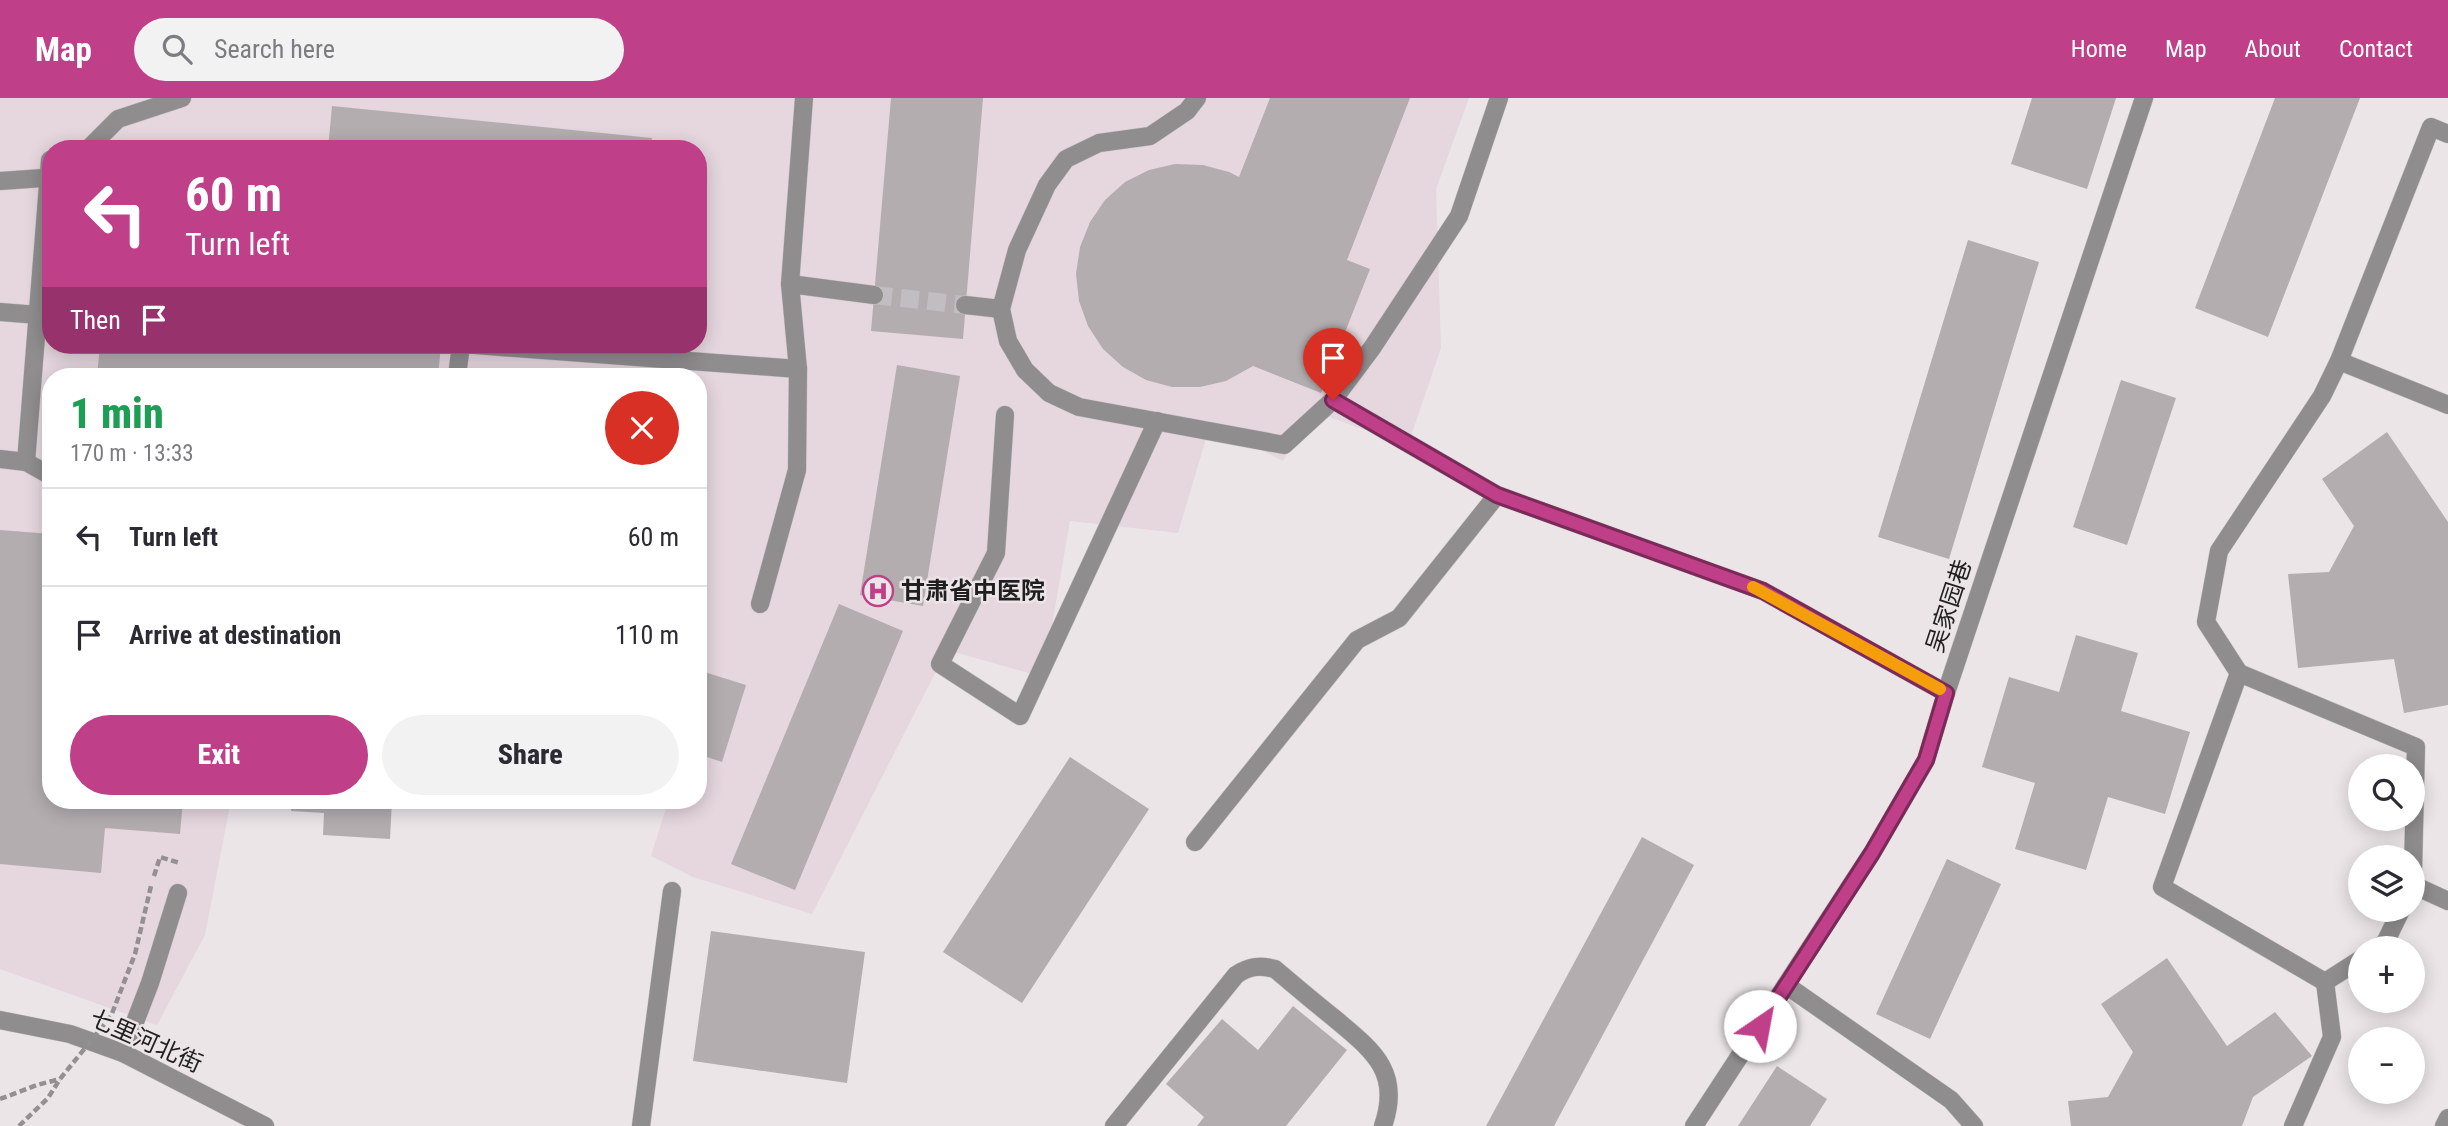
<!DOCTYPE html>
<html lang="en">
<head>
<meta charset="utf-8">
<style>
	:root { --surface:#fff; --page:#f2f2f3; --text:#2b2b33; --muted:#7c7c81; --line:#e1e1e2; --accent:#bf3f89 }
	body { margin:0; font-family:"Roboto Condensed","Noto Sans SC",sans-serif; background:var(--page); color:var(--text); height:100vh; display:flex; flex-direction:column; font-size:26px; white-space:nowrap }
	* { box-sizing:border-box; margin:0 }
	p { font-size:23px; color:var(--muted) }
	.icon { flex:none; width:38px; height:38px; fill:none; stroke:currentColor; stroke-width:2; stroke-linecap:round; stroke-linejoin:round }
	.map { position:relative; flex:1; overflow:hidden }
	.side { position:absolute; left:42px; top:270px; width:665px; height:441px; display:flex; flex-direction:column; background:var(--surface); border-radius:28px; box-shadow:0 4px 18px #0003 }
	.side>* { flex:none }
	.top-card { position:absolute; left:42px; top:42px; width:665px; height:214px; border-radius:28px; box-shadow:0 4px 18px #0003; background:#bf3f89; color:#fff; overflow:hidden }
	.buttons { position:absolute; left:2348px; top:656px; display:grid; gap:14px }
	.buttons a { display:grid; place-items:center; width:77px; height:77px; border-radius:50%; background:var(--surface); box-shadow:0 4px 18px #0003; font-size:35px }
	.pin { position:absolute; display:grid; place-items:center; width:60px; height:60px; color:#fff; margin:-72px -30px; border-radius:50% 50% 50% 0; rotate:-45deg; box-shadow:0 0 7px #0007 }
	.pin .icon { rotate:45deg }
	.me { position:absolute; width:77px; margin:-38px; rotate:33deg; stroke-linejoin:round; filter:drop-shadow(0 0 5px #0008) }
	.turn { display:flex; align-items:center; gap:24px; height:147px; padding:0 28px; font-size:32px }
	.turn .icon { width:91px; height:91px; stroke-width:2.5 }
	.turn b { display:block; font-size:49px; line-height:60px }
	.then { display:flex; align-items:center; height:66px; padding:0 28px; background:#0003; gap:14px; font-size:26px }
	.round { display:grid; place-items:center; flex:none; width:74px; height:74px; border-radius:37px; background:var(--page) }
	.head { display:flex; align-items:center; justify-content:space-between; height:119px; padding:0 28px }
	h1 { font-size:42px; font-weight:800; line-height:52px; color:#1e9e55 }
	.cta { display:flex; gap:14px; margin-top:auto; padding:14px 28px }
	.cta a { flex:1; height:80px; border-radius:42px; background:var(--accent); color:#fff; font-size:28px; font-weight:800; line-height:80px; text-align:center }
	.cta a+a { background:var(--page); color:var(--text) }
	ul { padding:0; list-style:none }
	li { display:flex; align-items:center; gap:21px; height:98px; padding:0 28px; border-top:2px solid var(--line) }
	li div { flex:1 }
	li b { display:block; font-size:26px }
	li em { font-style:normal }
	header { display:flex; align-items:center; gap:42px; box-sizing:border-box; height:98px; padding:0 35px; background:var(--accent); color:#fff }
	header strong { font-size:33px }
	nav { display:flex; gap:38px; margin-inline-start:auto; font-size:24px }
	.search { width:490px; height:63px; background:var(--page); display:flex; align-items:center; gap:18px; box-sizing:border-box; padding:0 24px; border-radius:38px; color:var(--muted); font-size:26px }
	.map>svg:first-child { display:block }
	.built { fill:#e5d7dd; fill-rule:evenodd }
	.building { fill:#b3adb0 }
	.lines { fill:none; stroke-linecap:round; stroke-linejoin:round }
	.minor-tunnel { stroke:#c2bdc0; stroke-width:18; stroke-dasharray:18 9; stroke-linecap:butt }
	.minor-casing { stroke:#c6c1c4; stroke-width:19 }
	.path { stroke:#949092; stroke-width:4.5; stroke-dasharray:7 3.5; stroke-linecap:butt }
	.minor { stroke:#8f8d8e; stroke-width:18 }
	.path-bridge { stroke:#949092; stroke-width:4.5; stroke-dasharray:7 3.5; stroke-linecap:butt }
	.route-casing { stroke:#7c2959; stroke-width:18 }
	.route { stroke:#bf3f89; stroke-width:12 }
	.slow { stroke:#f59e0b; stroke-width:12 }
	.labels { text-anchor:middle; dominant-baseline:central; stroke-width:5; stroke-linejoin:round; paint-order:stroke }
	.poi-label { font-size:24px; font-weight:bold; fill:#201e1f; stroke:#ebe5e8; text-anchor:start }
	.street-label { font-size:24px; fill:#201e1f; stroke:#ebe5e8 }
</style>
</head>
<body>
<header>
<strong>Map</strong>
<div class="search"><svg class="icon" aria-label="search" viewBox="0 0 24 24"><circle cx="10" cy="10" r="6"/><path d="M15 15l6 6"/></svg>Search here</div>
<nav><a>Home</a><a>Map</a><a>About</a><a>Contact</a></nav>
</header>
<div class="map">
<svg width="2448" height="1028" viewBox="0 0 2448 1028">
	<rect width="100%" height="100%" fill="#ebe5e8"/>
	<!-- built -->
	<path class="built" d="M0,0H1469L1436,91L1441,250L1408,347L1312,313L1283,363L1210,327L1178,435L1070,423L1043,579L947,552L812,816L693,779L651,758L666,710L649,702H698V278H51V702H231L205,837L157,927L0,871ZM51,51H698V247H51Z"/>
	<!-- building -->
	<g class="building">
		<polygon points="891,0 983,0 963,241 871,233"/>
		<polygon points="1270,0 1410,0 1347,162 1370,171 1321,295 1253,268 1226,283 1200,289 1172,289 1146,282 1123,269 1103,251 1088,228 1079,203 1076,176 1080,149 1090,124 1105,102 1125,84 1149,72 1175,66 1203,67 1229,74 1239,79"/>
		<polygon points="2032,0 2116,0 2087,91 2011,66"/>
		<polygon points="2275,0 2360,0 2268,239 2195,210"/>
		<polygon points="332,8 652,40 651,51 328,51"/>
		<polygon points="1968,142 2039,164 1949,461 1878,439"/>
		<polygon points="100,247 441,247 438,278 97,278"/>
		<polygon points="897,267 960,278 923,508 860,497"/>
		<polygon points="2121,282 2176,300 2127,447 2073,429"/>
		<polygon points="2387,334 2448,424 2448,607 2404,615 2394,561 2298,570 2288,476 2329,474 2354,428 2322,381"/>
		<polygon points="0,432 51,436 51,702 183,702 180,736 105,730 101,775 0,766"/>
		<polygon points="839,506 903,533 795,792 731,766"/>
		<polygon points="2076,537 2138,555 2121,613 2190,634 2165,716 2108,699 2086,772 2015,751 2035,685 1982,669 2009,579 2059,594"/>
		<polygon points="698,572 746,587 722,664 698,656"/>
		<polygon points="1070,659 1149,711 1022,905 943,854"/>
		<polygon points="292,702 392,702 390,741 323,737 324,715 291,713"/>
		<polygon points="1642,739 1694,767 1554,1028 1486,1028"/>
		<polygon points="1947,761 2001,786 1930,941 1876,916"/>
		<polygon points="711,833 865,854 847,985 693,963"/>
		<polygon points="2167,860 2227,948 2275,914 2312,958 2253,999 2242,1028 2071,1028 2068,1003 2108,999 2133,954 2101,906"/>
		<polygon points="1293,908 1347,952 1286,1028 1197,1028 1204,1019 1166,986 1222,921 1258,952"/>
		<polygon points="1777,968 1827,1001 1810,1028 1738,1028"/>
	</g>
	<g class="lines">
		<!-- minor-tunnel -->
		<polyline class="minor-tunnel" points="874,197 965,207"/>
		<!-- minor casing -->
		<g class="minor-casing">
			<g id="minor">
				<polyline points="1197,0 1187,13 1150,38 1099,45 1066,61 1047,87 1017,152 1001,211 1008,243 1025,272 1049,295 1079,309 1284,347 1333,302 1372,250 1459,118 1499,0"/>
				<polyline points="88,51 118,21 182,0"/>
				<polyline points="0,83 43,80 51,76"/>
				<polyline points="790,186 874,197"/>
				<polyline points="965,207 1001,211"/>
				<polyline points="0,214 38,217"/>
				<polyline points="475,247 798,271"/>
				<polyline points="2339,263 2448,307"/>
				<polyline points="457,278 461,247"/>
				<polyline points="1333,302 1497,397"/>
				<polyline points="1005,317 996,455 940,566 1020,618 1157,323"/>
				<polyline points="0,361 26,364 51,378"/>
				<polyline points="26,364 50,62"/>
				<polyline points="760,506 797,372 798,271 790,186 804,0"/>
				<polyline points="2239,575 2206,524 2219,453 2322,298 2339,263 2431,29 2448,36"/>
				<polyline points="1195,744 1357,542 1399,520 1497,397 1763,493 1946,595"/>
				<polyline points="2413,787 2448,803"/>
				<polyline points="2376,850 2385,845 2401,812"/>
				<polyline points="2325,884 2162,789 2239,575 2416,649 2413,773"/>
				<polyline points="2325,884 2361,861"/>
				<polyline points="1786,887 1951,1002 1974,1028"/>
				<polyline points="0,922 70,936 123,955 265,1028"/>
				<polyline points="123,955 150,885 178,795"/>
				<polyline points="641,1028 672,793"/>
				<path d="M1114,1028L1236,877C1249,868 1260,867 1275,871C1295,888 1314,904 1334,920C1372,952 1402,973 1383,1028"/>
				<polyline points="1694,1028 1872,755 1926,662 1946,595 2144,0"/>
				<polyline points="2293,1028 2332,939 2325,884"/>
				<polyline points="2444,1028 2448,1020"/>
			</g>
		</g>
		<!-- path -->
		<g class="path">
			<polyline points="154,778 160,759 180,765"/>
			<polyline points="0,1001 37,987 60,981"/>
		</g>
		<!-- minor -->
		<use href="#minor" class="minor"/>
		<!-- path-bridge -->
		<polyline class="path-bridge" points="19,1028 48,1000 60,981 111,918 135,856 151,788"/>
	</g>
	<g class="lines">
		<!-- route casing -->
		<g class="route-casing">
			<polyline id="route" points="1333,302 1497,397 1763,493 1946,595 1926,662 1872,755 1760,928"/>
		</g>
		<!-- route -->
		<use href="#route" class="route"/>
		<!-- slow -->
		<polyline class="slow" points="1753,489 1940,591"/>
	</g>
	<!-- icons -->
	<defs>
		<g id="hospital-ring" transform="scale(1.575)"><circle r="9.5" fill="#ebe5e8" stroke="#bf3f89" stroke-width="1.5"/><path d="M-5-5h3v3.5h4V-5h3V5h-3V1.5h-4V5h-3Z" fill="#bf3f89"/></g>
	</defs>
	<g fill-rule="evenodd">
		<use href="#hospital-ring" x="878" y="493"/>
	</g>
	<g class="labels">
		<!-- poi labels -->
		<g class="poi-label">
			<text x="901" y="493">甘肃省中医院</text>
		</g>
		<!-- street labels -->
		<g class="street-label">
			<text transform="translate(1949 508) rotate(-72)">吴家园巷</text>
			<text transform="translate(146 943) rotate(24)">七里河北街</text>
		</g>
	</g>
</svg>
<div class="buttons">
<a><svg class="icon" aria-label="search" viewBox="0 0 24 24"><circle cx="10" cy="10" r="6"/><path d="M15 15l6 6"/></svg></a>
<a><svg class="icon" aria-label="layers" viewBox="0 0 24 24"><path d="M12 4l9 5-9 5-9-5zM3 14l9 5 9-5"/></svg></a>
<a>+</a>
<a>−</a>
</div>
<div class="pin" style="left:1333px;top:302px;background:#d93025"><svg class="icon" aria-label="arrive" viewBox="0 0 24 24"><path d="M6 21V4h12l-3 4 3 4H6"/></svg></div>
<svg class="me" style="left:1760px;top:928px" viewBox="-20 -20 40 40"><circle r="19" fill="#fff"/><path d="M0-13L10 11 0 6-10 11z" fill="#bf3f89"/></svg>
<div class="top-card">
<div class="turn"><svg class="icon" aria-label="left" viewBox="0 0 24 24"><path d="M17 20v-9H6M10 6l-5 5 5 5"/></svg><div><b>60 m</b>Turn left</div></div>
<div class="then">Then<svg class="icon" aria-label="arrive" viewBox="0 0 24 24"><path d="M6 21V4h12l-3 4 3 4H6"/></svg></div>
</div>
<section class="side">
<div class="head"><div><h1>1 min</h1><p>170 m · 13:33</p></div><a class="round" style="background:#d93025;color:#fff"><svg class="icon" aria-label="close" viewBox="0 0 24 24"><path d="M6 6l12 12M18 6L6 18"/></svg></a></div>
<ul>
<li><svg class="icon" aria-label="left" viewBox="0 0 24 24"><path d="M17 20v-9H6M10 6l-5 5 5 5"/></svg><div><b>Turn left</b></div><em>60 m</em></li>
<li><svg class="icon" aria-label="arrive" viewBox="0 0 24 24"><path d="M6 21V4h12l-3 4 3 4H6"/></svg><div><b>Arrive at destination</b></div><em>110 m</em></li>
</ul>
<div class="cta"><a>Exit</a><a>Share</a></div>
</section>
</div>
</body>
</html>
